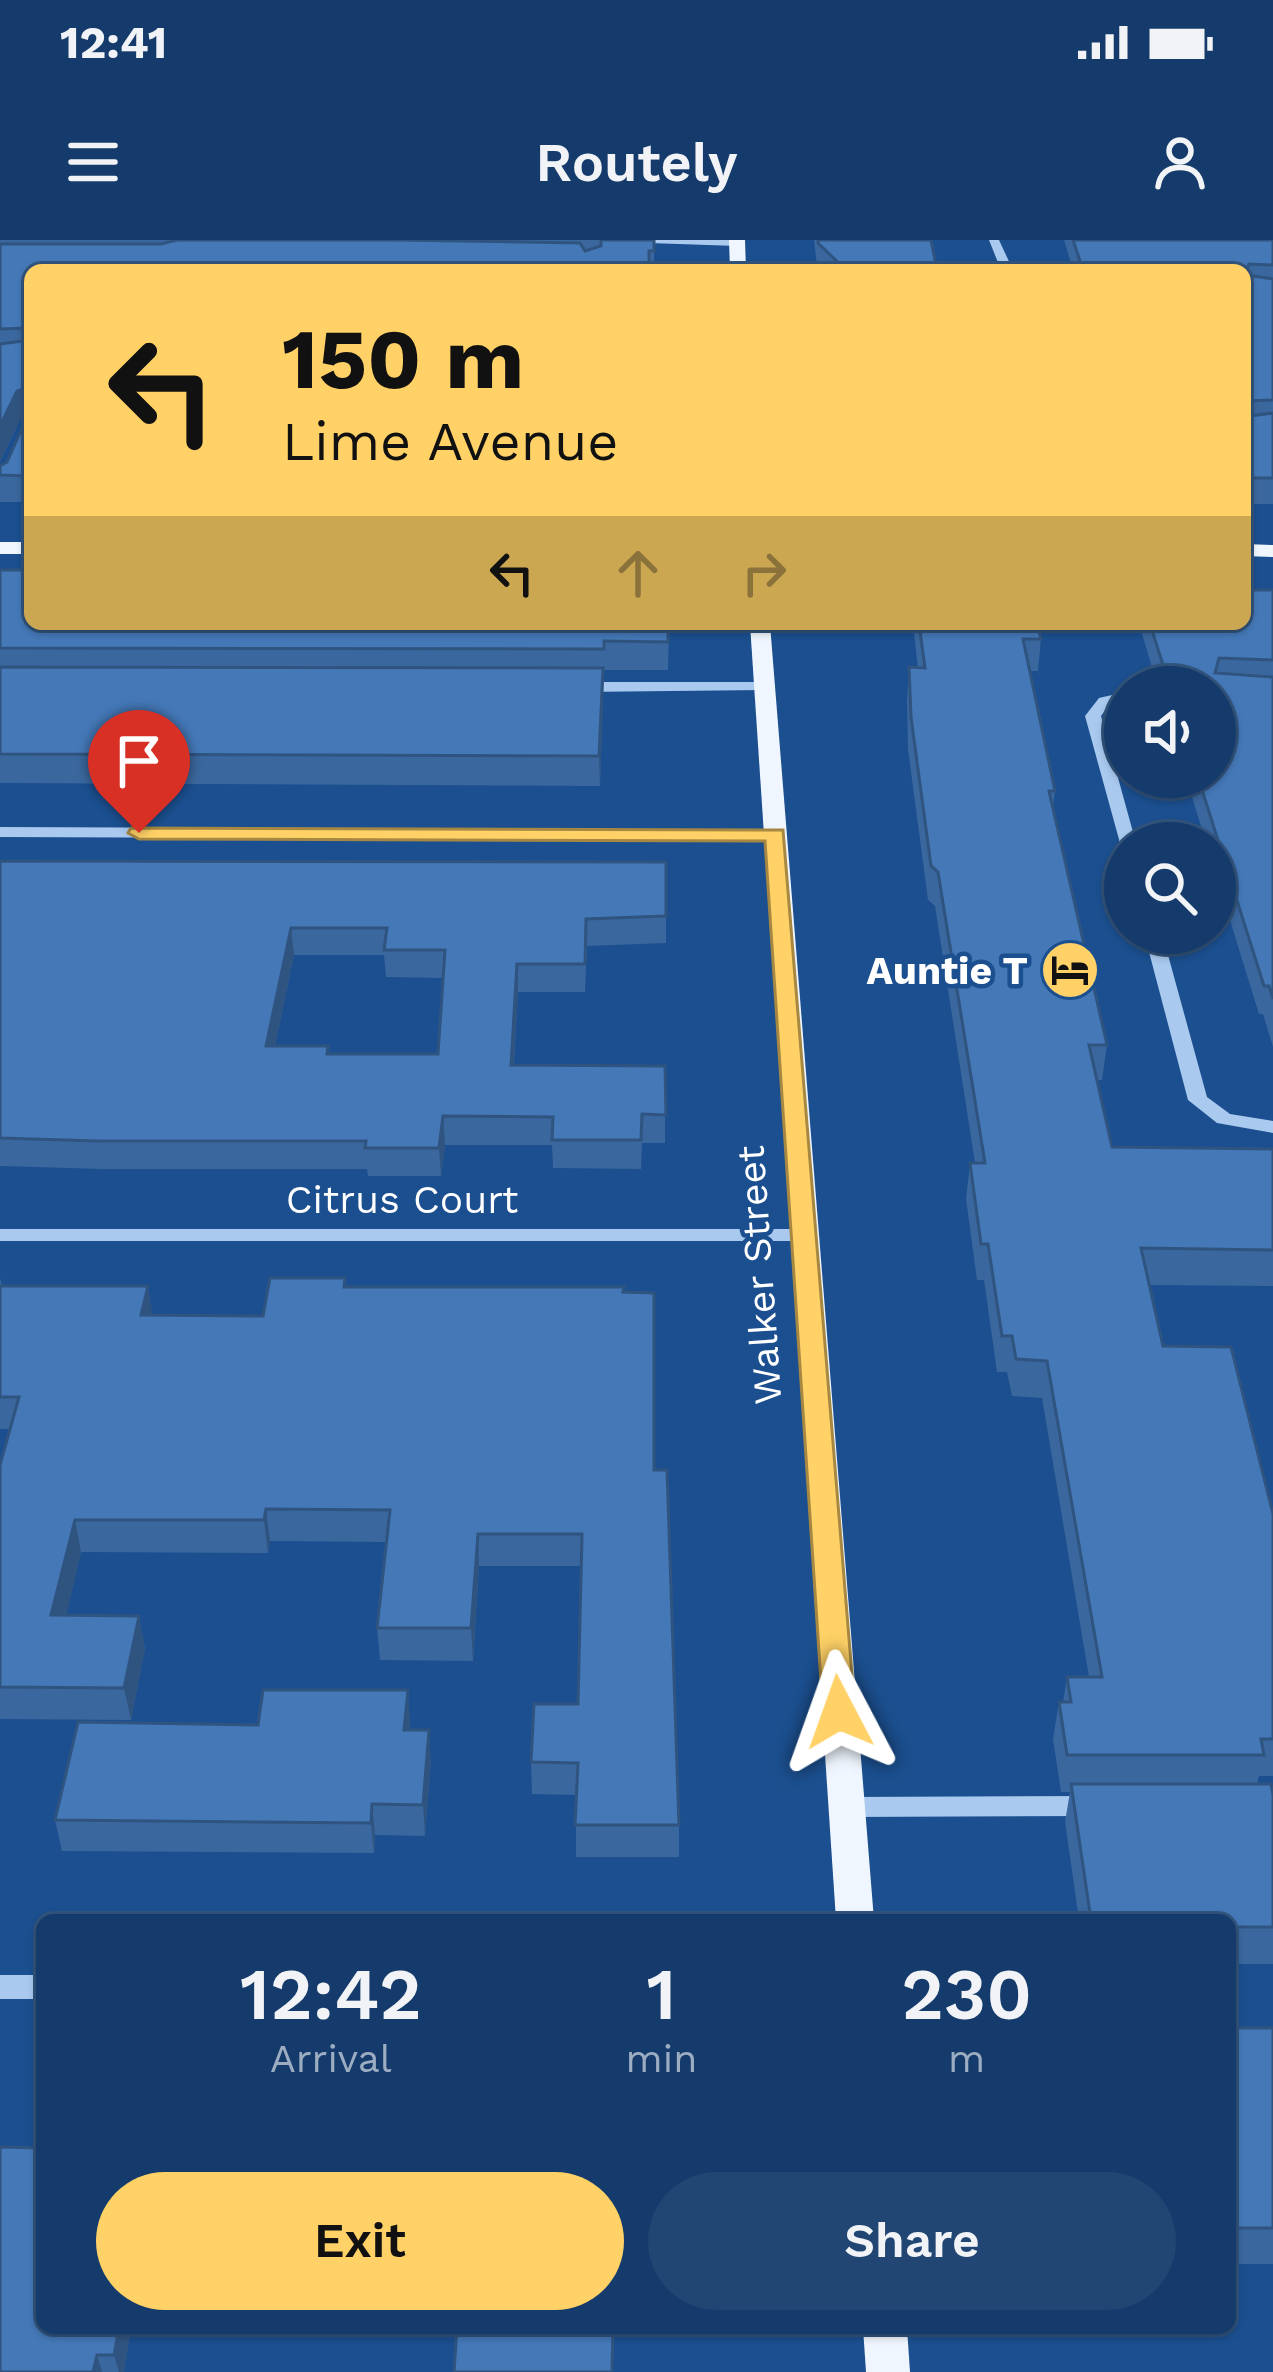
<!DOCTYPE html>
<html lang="en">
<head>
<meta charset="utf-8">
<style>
	:root { --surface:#143b6b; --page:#214673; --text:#f1f3f6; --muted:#9dadc1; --line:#33557e; --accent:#ffd166 }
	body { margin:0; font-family:"Work Sans",sans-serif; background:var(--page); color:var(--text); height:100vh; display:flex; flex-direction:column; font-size:45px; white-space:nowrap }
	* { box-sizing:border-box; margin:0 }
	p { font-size:39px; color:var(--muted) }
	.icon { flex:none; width:66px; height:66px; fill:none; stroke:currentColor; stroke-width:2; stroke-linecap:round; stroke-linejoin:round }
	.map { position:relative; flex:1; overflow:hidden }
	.sheet { position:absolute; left:36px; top:1674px; width:1200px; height:420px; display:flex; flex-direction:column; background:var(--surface); border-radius:18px; box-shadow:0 3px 9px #0004,0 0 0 3px var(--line) }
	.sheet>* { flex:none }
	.top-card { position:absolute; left:24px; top:24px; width:1227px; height:366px; border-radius:18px; box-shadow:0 3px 9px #0004,0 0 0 3px var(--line); background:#ffd166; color:#111; overflow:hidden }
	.fabs { position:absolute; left:1104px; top:426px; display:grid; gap:24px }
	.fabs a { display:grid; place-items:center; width:132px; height:132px; border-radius:50%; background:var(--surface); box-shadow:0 3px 9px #0004,0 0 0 3px var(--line); font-size:60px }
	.pin { position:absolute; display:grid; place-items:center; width:102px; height:102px; color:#fff; margin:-123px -51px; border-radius:50% 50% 50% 0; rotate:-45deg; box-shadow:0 0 12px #0007 }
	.pin .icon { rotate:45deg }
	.me { position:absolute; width:132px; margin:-66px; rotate:356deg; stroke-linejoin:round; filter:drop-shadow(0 0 9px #0008) }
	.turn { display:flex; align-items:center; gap:42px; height:252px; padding:0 60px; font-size:54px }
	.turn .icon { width:156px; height:156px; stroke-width:2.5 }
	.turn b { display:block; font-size:84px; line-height:102px }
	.lanes { display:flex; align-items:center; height:114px; padding:0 60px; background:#0003; justify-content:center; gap:60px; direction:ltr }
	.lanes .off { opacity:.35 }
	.eta { display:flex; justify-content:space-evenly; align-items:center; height:204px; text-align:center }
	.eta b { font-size:72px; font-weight:600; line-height:84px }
	.button { display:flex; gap:24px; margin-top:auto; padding:24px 60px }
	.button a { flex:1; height:138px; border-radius:72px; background:var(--accent); color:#111; font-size:48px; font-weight:600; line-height:138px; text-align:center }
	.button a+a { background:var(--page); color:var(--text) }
	.status { display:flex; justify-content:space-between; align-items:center; height:84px; padding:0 60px; background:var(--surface); direction:ltr }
	.status svg { height:33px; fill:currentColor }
	header { display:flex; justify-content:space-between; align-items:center; height:156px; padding:0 60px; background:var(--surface); font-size:54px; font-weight:600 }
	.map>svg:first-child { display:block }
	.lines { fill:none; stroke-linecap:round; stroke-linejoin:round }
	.minor { fill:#a9c9ee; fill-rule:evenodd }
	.major { fill:#f0f6ff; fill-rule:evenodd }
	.wall { fill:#3a679d; fill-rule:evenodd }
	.shaded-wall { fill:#305480 }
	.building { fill:#4478b7; stroke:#305480; stroke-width:3; fill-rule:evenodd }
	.route { fill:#ffd166; stroke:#a68842; stroke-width:3 }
	.labels { text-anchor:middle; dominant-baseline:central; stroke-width:9; stroke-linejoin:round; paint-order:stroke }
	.poi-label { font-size:39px; font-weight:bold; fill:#fff; stroke:#1b4f8f; text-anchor:end }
	.street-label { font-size:39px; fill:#fff; stroke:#1b4f8f }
</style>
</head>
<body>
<div class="status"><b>12:41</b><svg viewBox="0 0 49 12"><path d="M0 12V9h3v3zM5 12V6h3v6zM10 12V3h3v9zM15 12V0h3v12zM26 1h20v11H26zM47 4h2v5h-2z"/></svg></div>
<header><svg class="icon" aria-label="menu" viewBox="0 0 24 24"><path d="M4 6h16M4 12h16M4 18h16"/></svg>Routely<svg class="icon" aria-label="person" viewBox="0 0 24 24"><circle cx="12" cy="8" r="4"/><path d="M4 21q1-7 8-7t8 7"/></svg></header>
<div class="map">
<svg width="1273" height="2132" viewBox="0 0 1273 2132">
	<rect width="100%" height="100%" fill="#1b4f8f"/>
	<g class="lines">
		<!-- minor -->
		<g class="minor">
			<polygon points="644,0 738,0 742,3 737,6 649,3"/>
			<polygon points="989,0 999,0 1013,30 1001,30"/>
			<polygon points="764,442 772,447 769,450 579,452 571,447 579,442"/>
			<polygon points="1125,452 1125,462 1109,465 1101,476 1136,603 1125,603 1125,607 1120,603 1085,476 1099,458"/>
			<polygon points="0,587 775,590 783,595 775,600 0,597"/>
			<polygon points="1144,693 1162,693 1207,857 1230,874 1273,881 1273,893 1217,883 1188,860"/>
			<polygon points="0,989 805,989 815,995 805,1001 0,1001"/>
			<polygon points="1092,1556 1101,1559 1105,1566 1101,1573 1092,1576 846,1577 837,1574 833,1567 837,1560 846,1557"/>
			<rect x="0" y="1735" width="42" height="24"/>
		</g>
		<!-- major -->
		<g class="major">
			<polygon points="729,0 745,0 746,30 730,30"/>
			<rect x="0" y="302" width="30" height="12"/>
			<polygon points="1245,304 1273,305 1273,317 1245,316"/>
			<polygon points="750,384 770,384 874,1680 836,1680"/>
			<polygon points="863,2088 907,2088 910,2132 866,2132"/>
		</g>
	</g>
	<!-- wall -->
	<g class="wall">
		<polygon points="0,0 654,0 654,30 30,30 30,262 0,262 0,226 7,222 28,174 22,176 0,222"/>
		<polygon points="814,0 931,0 937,30 822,30 817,25"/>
		<polygon points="1064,0 1273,0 1273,264 1245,264 1245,30 1073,30"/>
		<polygon points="0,330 669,384 668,430 604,430 600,546 0,543"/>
		<polygon points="1273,350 1273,807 1263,774 1259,774 1215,632 1215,603 1206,603 1186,537 1215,537 1215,447 1158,447 1139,384 1245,384"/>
		<polygon points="913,384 1037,384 1041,399 1038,431 1029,431 1055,551 1053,567 1107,805 1102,840 1097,840 1112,907 1273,909 1273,1046 1149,1045 1163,1106 1273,1274 1273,1536 1259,1536 1257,1544 1273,1555 1273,1724 1230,1724 1230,1680 1079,1680 1065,1582 1070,1552 1061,1552 1053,1499 1059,1462 1063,1462 1067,1437 1089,1437 1042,1158 1012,1156 1007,1132 997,1132 984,1040 977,1040 966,959 970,923 975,923 935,666 928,660 908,509 907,459 909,427 918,428"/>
		<path d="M0,621L666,622V703L587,706L585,752H518L514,825L665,826V903H642L641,929L553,928L552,905H445L441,936H368L367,929H102L0,926ZM294,715H384L386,737L443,738L438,814H329L275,806Z"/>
		<polygon points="0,1038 2,1046 152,1075 263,1076 346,1047 623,1052 654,1230 679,1585 679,1617 576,1617 576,1555 532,1554 531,1522 578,1464 582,1326 479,1326 473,1421 380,1420 377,1388 386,1302 270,1301 268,1313 81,1312 66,1375 139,1376 145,1409 131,1480 0,1479 0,1225 10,1189 0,1189"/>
		<polygon points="408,1450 410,1490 431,1520 425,1596 375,1595 374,1613 62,1611 55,1580"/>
		<rect x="1230" y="1788" width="43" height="236"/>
		<polygon points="131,2088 124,2132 0,2132"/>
	</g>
	<!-- shaded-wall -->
	<g class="shaded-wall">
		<polygon points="29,148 30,174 22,176 0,222 0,186 17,151"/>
		<polygon points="603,428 603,456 600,546 599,516"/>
		<polygon points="291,688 294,715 269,834 266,806"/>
		<polygon points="517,724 518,752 512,853 511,825"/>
		<polygon points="443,876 445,905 441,936 439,908"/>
		<polygon points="148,1046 153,1078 141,1075"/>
		<polygon points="266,1269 270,1301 268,1313 264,1280"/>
		<polygon points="75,1280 81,1312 59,1408 51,1375"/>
		<polygon points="478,1294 479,1326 473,1421 471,1388"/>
		<polygon points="139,1376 145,1409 131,1480 124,1448"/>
		<polygon points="408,1450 410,1481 407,1520 404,1490"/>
		<polygon points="429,1490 431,1520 425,1596 423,1565"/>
		<polygon points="372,1564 375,1595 374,1613 371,1583"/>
		<polygon points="119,2088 131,2088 124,2132 119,2132 114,2115"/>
		<polygon points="97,2115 102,2132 93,2132"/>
	</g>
	<!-- building -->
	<g class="building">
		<polygon points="177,0 396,0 580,3 585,11 601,6 601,0 654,0 654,11 649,11 649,30 30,30 30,98 26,88 0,89 0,4 161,4"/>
		<polygon points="818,0 931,0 937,30 846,30 818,3"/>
		<polygon points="1073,0 1273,0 1273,25 1249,24 1245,33 1245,30 1083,30"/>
		<polygon points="1245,35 1273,39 1273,160 1246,161 1249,176 1273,173 1273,238 1245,238"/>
		<polygon points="30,100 30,167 29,148 17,151 0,186 0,104"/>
		<polygon points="30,170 30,236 0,235 0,226 7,222"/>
		<polygon points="0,330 30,330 30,384 668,384 668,402 604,401 604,409 0,408"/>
		<polygon points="1245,350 1273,350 1273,420 1219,418 1215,433 1273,437 1273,759 1269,746 1264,746 1198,537 1215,537 1215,447 1170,447 1150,384 1245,384"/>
		<polygon points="919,384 1037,384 1041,399 1023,399 1055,551 1049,551 1107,805 1089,805 1112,907 1273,909 1273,1010 1141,1008 1163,1106 1231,1107 1273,1274 1273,1499 1261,1499 1264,1515 1067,1515 1059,1462 1071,1462 1067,1437 1102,1437 1047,1121 1016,1119 1012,1096 1002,1096 988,1004 981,1004 970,923 985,923 938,632 931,626 911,477 909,427 925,428"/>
		<polygon points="0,427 603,428 599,516 0,514"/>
		<path d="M0,621L666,622V676L586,679L585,724H517L511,825L665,826L666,875L642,874L641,900H552L553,877L443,876L439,908H365L366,901H97L0,898ZM291,688H387L384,710H445L438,814H327L328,806H266Z"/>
		<polygon points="270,1038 345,1038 344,1047 624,1047 623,1052 654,1053 654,1230 667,1230 679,1585 575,1585 578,1523 531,1522 534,1464 578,1464 582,1294 478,1294 471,1388 377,1388 390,1270 266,1269 264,1280 75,1280 51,1375 139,1376 124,1448 0,1447 0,1225 19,1157 0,1157 0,1046 148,1046 141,1075 263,1076"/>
		<polygon points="263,1450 408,1450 404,1490 429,1490 423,1565 372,1564 371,1583 55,1580 78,1482 258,1485"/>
		<polygon points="1071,1544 1271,1544 1273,1555 1273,1687 1230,1687 1230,1680 1091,1680"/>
		<rect x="1230" y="1788" width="43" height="200"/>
		<polygon points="0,1907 42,1908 42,2088 119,2088 114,2115 97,2115 93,2132 0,2132"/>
		<polygon points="457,2088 613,2088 612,2132 454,2132"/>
	</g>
	<!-- route -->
	<polygon class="route" points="131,588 783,590 855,1472 851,1480 839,1484 823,1472 765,601 139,599 128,593"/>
	<!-- icons -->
	<defs>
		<g id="hotel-disc" transform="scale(3)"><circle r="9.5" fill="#ffd166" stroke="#1b4f8f"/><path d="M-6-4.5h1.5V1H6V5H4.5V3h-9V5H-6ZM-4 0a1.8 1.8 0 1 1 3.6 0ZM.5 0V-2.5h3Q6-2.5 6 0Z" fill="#111"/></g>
	</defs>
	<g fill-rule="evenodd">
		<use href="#hotel-disc" x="1070" y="730"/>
	</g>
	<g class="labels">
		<!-- poi labels -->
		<g class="poi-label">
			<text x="1028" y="730">Auntie T</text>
		</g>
		<!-- street labels -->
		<g class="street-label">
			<text x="402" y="959">Citrus Court</text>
			<text transform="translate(759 1035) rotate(-94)">Walker Street</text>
		</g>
	</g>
</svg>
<div class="fabs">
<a><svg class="icon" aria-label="sound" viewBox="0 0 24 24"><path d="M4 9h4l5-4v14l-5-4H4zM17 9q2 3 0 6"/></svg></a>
<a><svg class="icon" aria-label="search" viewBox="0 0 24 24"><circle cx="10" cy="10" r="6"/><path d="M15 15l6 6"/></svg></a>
</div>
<div class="pin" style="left:139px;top:593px;background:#d93025"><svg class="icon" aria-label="arrive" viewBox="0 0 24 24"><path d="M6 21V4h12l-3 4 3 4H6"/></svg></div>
<svg class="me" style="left:839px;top:1472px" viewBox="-20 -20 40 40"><path d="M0-17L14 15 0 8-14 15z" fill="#ffd166" stroke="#fff" stroke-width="4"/></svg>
<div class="top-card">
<div class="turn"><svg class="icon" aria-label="left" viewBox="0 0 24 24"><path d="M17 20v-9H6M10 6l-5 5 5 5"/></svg><div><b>150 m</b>Lime Avenue</div></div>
<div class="lanes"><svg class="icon" aria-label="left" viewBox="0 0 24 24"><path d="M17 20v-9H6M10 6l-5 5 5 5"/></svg><svg class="icon off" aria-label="ahead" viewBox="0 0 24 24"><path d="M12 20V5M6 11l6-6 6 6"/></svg><svg class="icon off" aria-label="right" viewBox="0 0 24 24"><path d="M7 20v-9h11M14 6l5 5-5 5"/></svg></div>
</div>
<section class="sheet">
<div class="eta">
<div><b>12:42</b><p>Arrival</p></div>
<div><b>1</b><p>min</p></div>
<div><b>230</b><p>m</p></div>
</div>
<div class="button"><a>Exit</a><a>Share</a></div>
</section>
</div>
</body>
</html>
